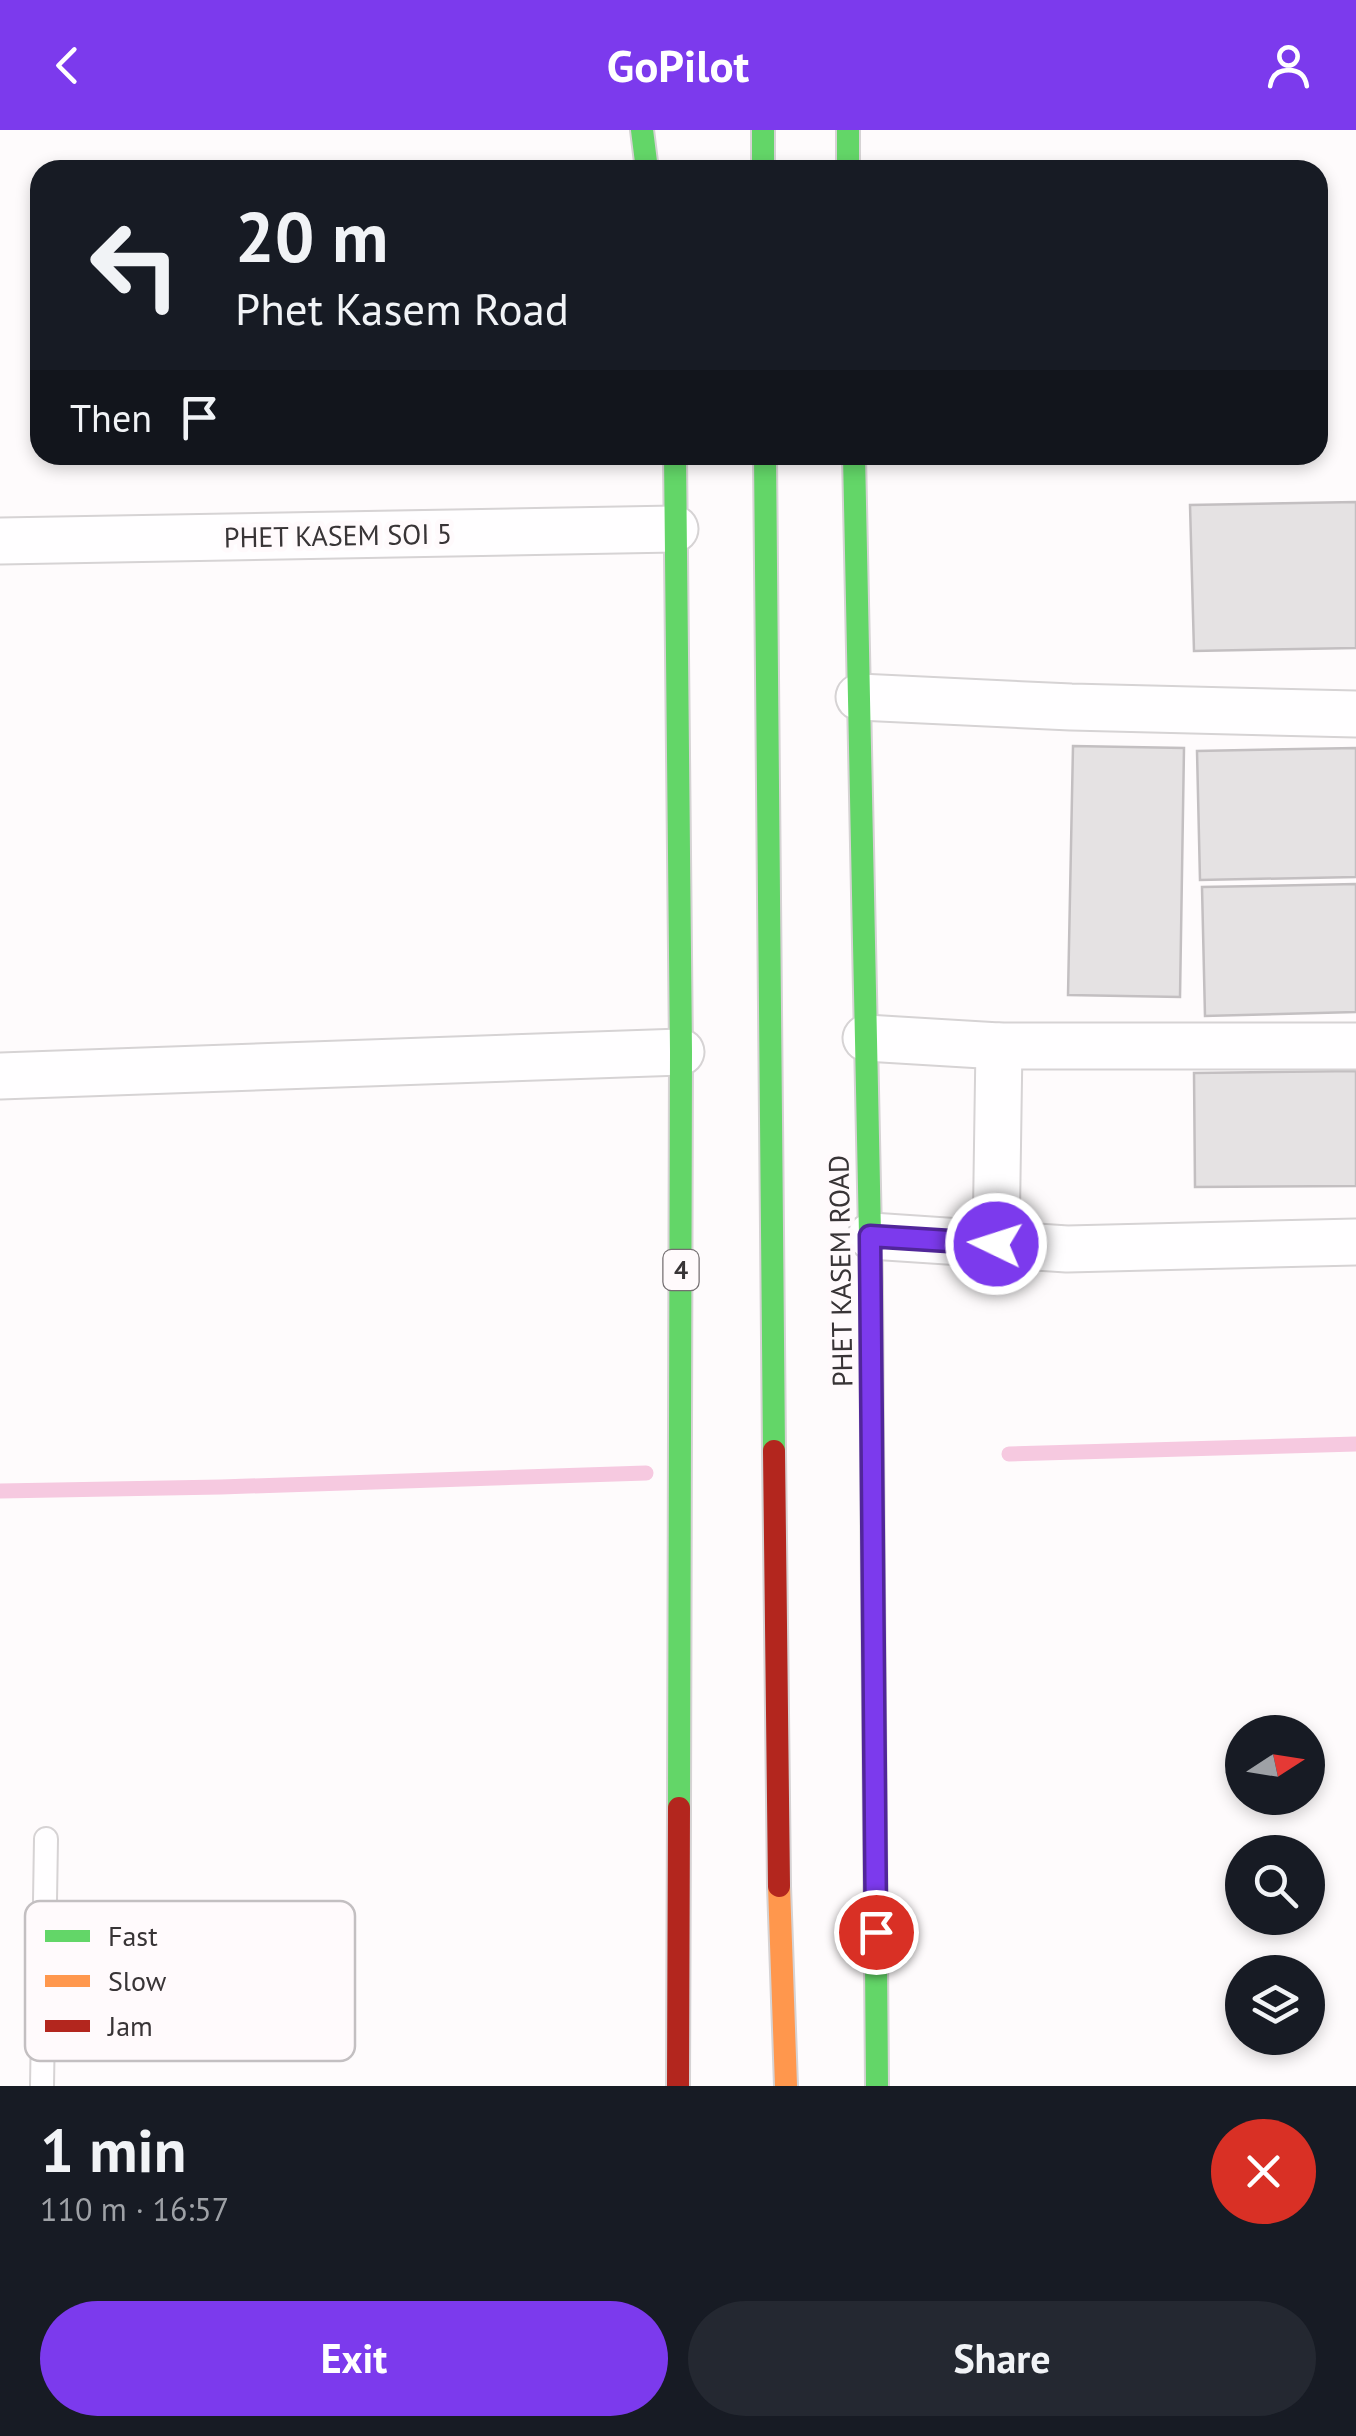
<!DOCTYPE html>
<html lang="en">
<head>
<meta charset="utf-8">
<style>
	:root { --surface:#171b24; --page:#242831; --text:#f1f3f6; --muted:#9ea1a6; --accent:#7c3aed }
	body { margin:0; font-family:"PT Sans",sans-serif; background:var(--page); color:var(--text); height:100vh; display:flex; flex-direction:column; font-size:38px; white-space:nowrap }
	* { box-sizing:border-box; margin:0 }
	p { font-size:32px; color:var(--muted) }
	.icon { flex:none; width:55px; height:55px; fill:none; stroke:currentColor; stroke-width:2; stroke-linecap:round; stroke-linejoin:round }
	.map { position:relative; height:1956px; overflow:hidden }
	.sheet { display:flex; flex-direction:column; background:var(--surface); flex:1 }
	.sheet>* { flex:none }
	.banner { position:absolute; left:30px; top:30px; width:1298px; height:305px; border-radius:30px; box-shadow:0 5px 15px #0003; background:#171b24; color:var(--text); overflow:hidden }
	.needle { width:65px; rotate:78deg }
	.buttons { position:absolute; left:1225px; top:1585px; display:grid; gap:20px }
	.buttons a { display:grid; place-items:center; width:100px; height:100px; border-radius:50%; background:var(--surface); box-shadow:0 5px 15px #0003; font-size:50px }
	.pin { position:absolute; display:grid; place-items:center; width:85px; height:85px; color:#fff; margin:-42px; border:5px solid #fff; border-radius:50%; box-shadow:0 2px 10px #0007 }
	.me { position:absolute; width:110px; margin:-55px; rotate:274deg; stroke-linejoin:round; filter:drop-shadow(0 0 8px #0008) }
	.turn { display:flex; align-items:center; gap:35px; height:210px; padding:0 40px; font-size:45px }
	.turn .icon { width:130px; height:130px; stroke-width:2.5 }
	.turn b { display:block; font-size:70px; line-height:85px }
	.then { display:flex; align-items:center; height:95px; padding:0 40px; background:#0003; gap:20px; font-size:38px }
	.round { display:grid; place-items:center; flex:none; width:105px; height:105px; border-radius:52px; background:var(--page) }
	.headline { display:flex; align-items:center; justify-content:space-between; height:170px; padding:0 40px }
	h1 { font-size:60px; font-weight:600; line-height:75px }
	.button { display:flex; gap:20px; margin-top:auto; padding:20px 40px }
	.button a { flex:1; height:115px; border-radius:60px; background:var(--accent); color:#fff; font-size:40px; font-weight:600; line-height:115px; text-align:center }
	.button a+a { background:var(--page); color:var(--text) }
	header { display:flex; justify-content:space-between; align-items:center; height:130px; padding:0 40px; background:var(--accent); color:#fff; font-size:45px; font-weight:600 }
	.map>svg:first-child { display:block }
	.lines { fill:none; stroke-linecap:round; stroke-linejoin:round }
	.stream { stroke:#f6c9e0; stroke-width:15 }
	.building { fill:#e5e2e3; stroke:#c3bfc1; stroke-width:2.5 }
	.lane-casing { stroke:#d6d3d4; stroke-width:26 }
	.street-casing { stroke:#d6d3d4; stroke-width:49 }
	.fast-casing { stroke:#d6d3d4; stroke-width:26 }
	.slow-casing { stroke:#d6d3d4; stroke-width:26 }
	.jam-casing { stroke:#d6d3d4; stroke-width:26 }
	.lane { stroke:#fffeff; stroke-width:22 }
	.street { stroke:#fffeff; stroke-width:45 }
	.fast { stroke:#63d668; stroke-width:22 }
	.slow { stroke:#ff974d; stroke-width:22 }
	.jam { stroke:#b3261e; stroke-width:22 }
	.route-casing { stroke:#51269a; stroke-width:25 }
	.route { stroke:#7c3aed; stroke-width:18 }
	.labels { text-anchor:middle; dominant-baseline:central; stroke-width:10; stroke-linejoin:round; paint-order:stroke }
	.shield { fill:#fffafc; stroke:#746f71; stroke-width:2.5 }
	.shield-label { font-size:25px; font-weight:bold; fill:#383436 }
	.street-label { font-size:28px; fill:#383436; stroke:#fffafc }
	.key { fill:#fffafc; stroke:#c3bfc1; stroke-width:2.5 }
	.key-label { font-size:28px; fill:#383436 }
</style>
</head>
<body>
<header><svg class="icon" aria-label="back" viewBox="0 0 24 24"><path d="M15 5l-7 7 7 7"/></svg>GoPilot<svg class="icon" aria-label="person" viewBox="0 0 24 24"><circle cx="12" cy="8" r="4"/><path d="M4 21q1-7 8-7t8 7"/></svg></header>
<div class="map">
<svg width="1356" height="1956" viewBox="0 0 1356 1956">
	<rect width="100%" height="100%" fill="#fefbfc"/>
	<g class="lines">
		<!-- stream -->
		<g class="stream">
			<polyline points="1009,1324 1356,1314"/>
			<polyline points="0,1361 221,1357 646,1343"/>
		</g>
	</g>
	<!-- building -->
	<g class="building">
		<polygon points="1356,372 1356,518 1194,521 1190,375"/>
		<polygon points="1073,616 1184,618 1180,867 1068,865"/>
		<polygon points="1356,618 1356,747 1200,750 1197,621"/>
		<polygon points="1356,754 1356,882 1205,886 1202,757"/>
		<polygon points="1356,941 1356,1056 1195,1057 1194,943"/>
	</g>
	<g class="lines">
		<!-- lane casing -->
		<g class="lane-casing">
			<polyline id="lane" points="42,1956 46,1709"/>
		</g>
		<!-- street casing -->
		<g class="street-casing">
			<g id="street">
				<polyline points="0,411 675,399"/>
				<polyline points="859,567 1071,577 1356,584"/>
				<polyline points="866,908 999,916 1356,916"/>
				<polyline points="0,946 681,922"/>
				<polyline points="871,1106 1067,1119 1356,1112"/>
				<polyline points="996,1114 999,916"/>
			</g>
		</g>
		<!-- fast casing -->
		<g class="fast-casing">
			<g id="fast">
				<polyline points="642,0 647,40"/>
				<polyline points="763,0 763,40"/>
				<polyline points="848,0 848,40"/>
				<polyline points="675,325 681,922 679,1678"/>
				<polyline points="765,325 774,1321"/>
				<polyline points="854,325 871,1154"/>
				<polyline points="873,1456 877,1956"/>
			</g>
		</g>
		<!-- slow casing -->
		<g class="slow-casing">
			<g id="slow">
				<polyline points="871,1154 873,1456"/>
				<polyline points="779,1756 786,1956"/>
			</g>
		</g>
		<!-- jam casing -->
		<g class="jam-casing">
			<g id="jam">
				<polyline points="774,1321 779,1756"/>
				<polyline points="678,1956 679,1678"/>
			</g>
		</g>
		<!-- lane -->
		<use href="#lane" class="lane"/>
		<!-- street -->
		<use href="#street" class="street"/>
		<!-- fast -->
		<use href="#fast" class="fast"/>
		<!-- slow -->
		<use href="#slow" class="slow"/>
		<!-- jam -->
		<use href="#jam" class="jam"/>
	</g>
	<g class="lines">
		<!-- route casing -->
		<g class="route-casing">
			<polyline id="route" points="876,1802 870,1106 996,1114"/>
		</g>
		<!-- route -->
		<use href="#route" class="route"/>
	</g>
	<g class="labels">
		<!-- shield labels -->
		<rect class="shield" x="663.5" y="1120" width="35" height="40" rx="8"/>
		<g class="shield-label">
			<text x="681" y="1140">4</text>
		</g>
		<!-- street labels -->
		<g class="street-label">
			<text transform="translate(338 405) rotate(-1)">PHET KASEM SOI 5</text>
			<text transform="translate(840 1141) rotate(-91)">PHET KASEM ROAD</text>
		</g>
	</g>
	<!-- legend -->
	<rect x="25" y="1771" width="330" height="160" rx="15" class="key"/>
	<rect x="45" y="1800" width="45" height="12" fill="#63d668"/>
	<rect x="45" y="1845" width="45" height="12" fill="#ff974d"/>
	<rect x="45" y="1890" width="45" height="12" fill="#b3261e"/>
	<g class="key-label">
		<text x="108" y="1816">Fast</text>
		<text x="108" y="1861">Slow</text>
		<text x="108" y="1906">Jam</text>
	</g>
</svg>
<div class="buttons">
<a><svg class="needle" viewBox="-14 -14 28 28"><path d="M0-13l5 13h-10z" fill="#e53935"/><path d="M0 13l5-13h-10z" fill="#9ea1a6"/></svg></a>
<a><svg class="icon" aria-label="search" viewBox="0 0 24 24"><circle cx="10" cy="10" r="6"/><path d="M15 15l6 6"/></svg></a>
<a><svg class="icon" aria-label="layers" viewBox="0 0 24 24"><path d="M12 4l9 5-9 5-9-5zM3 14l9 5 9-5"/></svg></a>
</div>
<div class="pin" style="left:876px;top:1802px;background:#d93025"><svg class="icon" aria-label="arrive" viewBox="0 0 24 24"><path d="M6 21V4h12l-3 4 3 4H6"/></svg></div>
<svg class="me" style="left:996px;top:1114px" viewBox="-20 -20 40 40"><circle r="17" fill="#7c3aed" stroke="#fff" stroke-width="3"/><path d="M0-11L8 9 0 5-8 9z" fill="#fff"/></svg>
<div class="banner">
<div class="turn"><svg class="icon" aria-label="left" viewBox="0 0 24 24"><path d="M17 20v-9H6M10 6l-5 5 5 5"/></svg><div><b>20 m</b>Phet Kasem Road</div></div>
<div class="then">Then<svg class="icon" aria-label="arrive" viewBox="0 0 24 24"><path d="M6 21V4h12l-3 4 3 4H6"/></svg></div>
</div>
</div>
<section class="sheet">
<div class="headline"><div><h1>1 min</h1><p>110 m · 16:57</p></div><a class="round" style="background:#d93025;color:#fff"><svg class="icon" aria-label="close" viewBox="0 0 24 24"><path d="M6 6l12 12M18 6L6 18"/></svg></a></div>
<div class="button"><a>Exit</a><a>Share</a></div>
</section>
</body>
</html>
